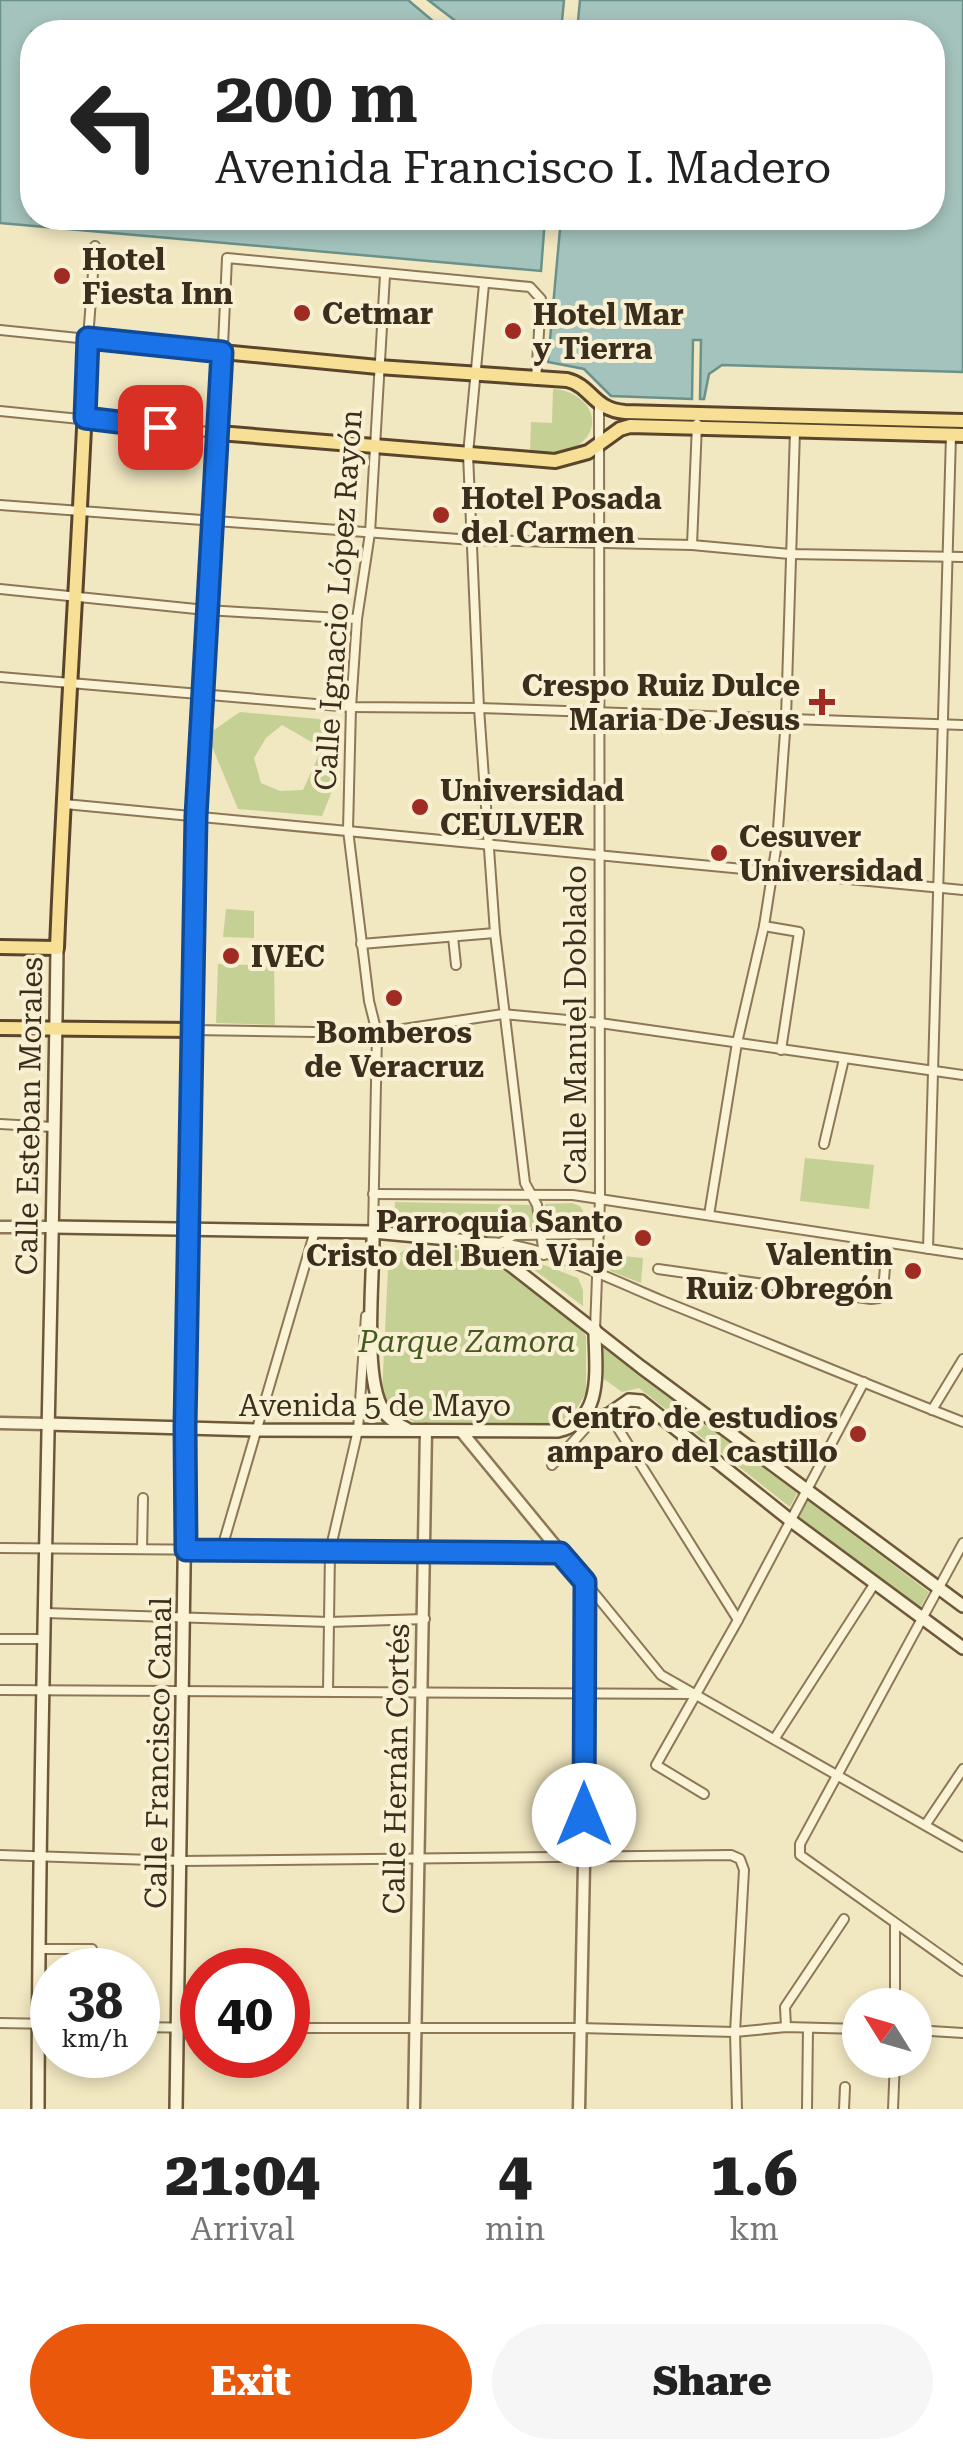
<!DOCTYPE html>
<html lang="en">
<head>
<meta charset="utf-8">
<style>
	:root { --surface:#fff; --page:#f6f6f6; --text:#222; --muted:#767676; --accent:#ea580c }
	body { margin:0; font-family:"Roboto Serif",serif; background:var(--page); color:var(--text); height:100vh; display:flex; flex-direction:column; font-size:38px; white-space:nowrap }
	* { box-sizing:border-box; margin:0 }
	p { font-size:32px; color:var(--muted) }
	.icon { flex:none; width:55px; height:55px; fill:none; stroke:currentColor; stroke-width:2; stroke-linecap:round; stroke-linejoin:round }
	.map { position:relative; height:2109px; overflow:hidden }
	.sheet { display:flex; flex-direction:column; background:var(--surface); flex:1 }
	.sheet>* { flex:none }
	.banner { position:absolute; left:20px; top:20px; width:925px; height:210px; border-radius:40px; box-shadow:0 5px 15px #0003; background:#fff; color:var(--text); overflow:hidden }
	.needle { width:65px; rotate:307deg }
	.fabs { position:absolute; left:842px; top:1988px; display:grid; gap:20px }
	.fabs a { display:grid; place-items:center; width:90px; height:90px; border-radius:50%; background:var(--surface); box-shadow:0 5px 15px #0003; font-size:50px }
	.speed { position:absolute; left:30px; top:1948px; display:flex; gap:20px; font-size:50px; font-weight:700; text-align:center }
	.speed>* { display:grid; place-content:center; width:130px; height:130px; border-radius:50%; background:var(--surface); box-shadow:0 5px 15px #0003; line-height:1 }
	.speed small { font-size:25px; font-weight:400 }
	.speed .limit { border:15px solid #d22; background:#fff; color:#111 }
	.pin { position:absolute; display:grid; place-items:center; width:85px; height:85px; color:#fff; margin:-42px; border-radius:20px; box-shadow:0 5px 15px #0006 }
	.me { position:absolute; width:110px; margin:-55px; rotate:0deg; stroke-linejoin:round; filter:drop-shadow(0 0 8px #0008) }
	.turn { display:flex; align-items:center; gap:35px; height:210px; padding:0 30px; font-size:45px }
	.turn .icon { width:130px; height:130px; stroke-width:2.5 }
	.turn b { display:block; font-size:70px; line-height:85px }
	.eta { display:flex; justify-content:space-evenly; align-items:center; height:170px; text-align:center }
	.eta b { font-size:60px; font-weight:800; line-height:70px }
	.button { display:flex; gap:20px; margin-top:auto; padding:20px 30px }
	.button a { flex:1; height:115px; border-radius:60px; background:var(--accent); color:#fff; font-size:40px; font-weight:800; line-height:115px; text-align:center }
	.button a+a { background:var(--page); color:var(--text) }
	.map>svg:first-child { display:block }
	.green { fill:#c5d094; fill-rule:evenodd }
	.water { fill:#a4c3bc; stroke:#6a928b; stroke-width:2.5 }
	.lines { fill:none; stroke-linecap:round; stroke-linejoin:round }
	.minor-casing { stroke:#8c7757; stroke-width:12 }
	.tertiary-casing { stroke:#8c7757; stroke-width:15 }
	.secondary-casing { stroke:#6e583a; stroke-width:16 }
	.primary-casing { stroke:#5a452c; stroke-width:18 }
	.minor { stroke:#fbf3d5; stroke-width:8 }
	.tertiary { stroke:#fbf3d5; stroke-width:10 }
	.secondary { stroke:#fbf3d5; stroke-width:11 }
	.primary { stroke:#f7e096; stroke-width:12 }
	.route-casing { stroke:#114b97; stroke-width:25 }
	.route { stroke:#1a73e8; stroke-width:18 }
	.poi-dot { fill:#a02b23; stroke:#f8f0d2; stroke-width:4 }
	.labels { text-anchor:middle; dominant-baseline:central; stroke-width:8; stroke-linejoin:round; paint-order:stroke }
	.poi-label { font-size:30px; font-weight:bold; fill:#3b2e1d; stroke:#f8f0d2; text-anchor:start }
	.street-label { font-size:30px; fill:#3b2e1d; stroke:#f8f0d2 }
	.park-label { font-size:30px; font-style:italic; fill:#475922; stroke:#f8f0d2 }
</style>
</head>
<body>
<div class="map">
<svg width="963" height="2109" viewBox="0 0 963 2109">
	<rect width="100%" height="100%" fill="#f1e7c1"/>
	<!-- green -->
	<g class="green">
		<path d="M553,389C591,391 610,431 570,450C558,455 543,453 530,452L531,422L552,423Z"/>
		<path d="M240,712L319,719L335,730L336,781L322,816L238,809L211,744V732ZM282,725L322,748L303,790L280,791L261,783L254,758L266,738Z"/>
		<polygon points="226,909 254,911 254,938 223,937"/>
		<polygon points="218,964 274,966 275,1025 216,1023"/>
		<polygon points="805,1158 874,1165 869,1209 800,1201"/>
		<polygon points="395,1202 531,1205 535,1228 394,1225"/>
		<path d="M572,1203L580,1206L584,1213C578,1230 564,1227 548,1227L545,1204Z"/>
		<path d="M406,1249L470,1250L485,1256L575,1321L586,1336V1393L574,1413L557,1423L415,1422C399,1416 391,1409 382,1394L388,1269L396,1256Z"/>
		<polygon points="510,1252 578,1278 583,1290 583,1306"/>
		<polygon points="612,1255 643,1258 641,1283 610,1271"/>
		<polygon points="603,1346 797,1493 790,1507 639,1388 622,1392 604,1379"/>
		<polygon points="806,1499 929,1592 919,1610 799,1517"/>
	</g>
	<!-- water -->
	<g class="water">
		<polygon points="0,0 408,0 446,32 32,32 32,218 545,218 541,271 0,223"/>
		<polygon points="428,0 564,0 561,32 470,32"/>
		<polygon points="580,0 963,0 963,372 722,365 709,374 704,399 700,399 701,340 693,340 692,399 611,396 584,369 548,362 561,218 932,218 932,32 577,32"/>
	</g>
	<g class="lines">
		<!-- minor casing -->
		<g class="minor-casing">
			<g id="minor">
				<polyline points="484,284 468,454 479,708 495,933 525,1183 537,1205 544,1255"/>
				<polyline points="0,330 88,339 95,246"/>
				<polyline points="0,411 219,433 227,258 530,287 541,299 536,380"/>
				<polyline points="0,505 472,540 692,545 790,554 963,557"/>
				<polyline points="692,545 697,424"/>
				<polyline points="0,589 206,610 357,619"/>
				<polyline points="0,677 351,707 479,708 963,725"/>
				<polyline points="65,804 963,890"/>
				<polyline points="764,926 799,932 781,1050"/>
				<polyline points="453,937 456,965"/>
				<polyline points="361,944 495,933"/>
				<polyline points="192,1030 377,1033 503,1014 600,1023 963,1075"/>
				<polyline points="0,1124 53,1127"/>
				<polyline points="824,1144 844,1059"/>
				<polyline points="373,1194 573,1195 963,1254"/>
				<polyline points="709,1215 737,1043 764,926 777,843 786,718 795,431"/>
				<polyline points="373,1232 377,1033 369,1001 348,830 351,707 357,619 370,533 385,275"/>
				<path d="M482,1242C536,1241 612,1280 663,1301C763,1341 863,1383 963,1422"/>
				<polyline points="502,1242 514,1235 599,1234"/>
				<polyline points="928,1249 951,435"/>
				<polyline points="658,1269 871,1299 879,1298 883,1291 887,1243"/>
				<polyline points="595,1330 600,1198 599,405"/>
				<polyline points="932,1410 963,1359"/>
				<polyline points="609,1414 738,1620"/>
				<polyline points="552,1465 591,1422"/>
				<polyline points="963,1543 800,1844 800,1855 963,1971"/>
				<polyline points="0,1548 560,1553"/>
				<polyline points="142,1549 143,1498"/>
				<polyline points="221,1551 315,1231"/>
				<polyline points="586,1583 661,1675 963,1847"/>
				<polyline points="45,1613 329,1622 425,1619"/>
				<polyline points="0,1639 45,1639"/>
				<polyline points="0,1690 696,1694"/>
				<polyline points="328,1691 330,1551 358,1430 366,1316"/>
				<polyline points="775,1738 875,1583"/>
				<polyline points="704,1794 656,1765 738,1620 864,1382"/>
				<polyline points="926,1824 963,1769"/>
				<polyline points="0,1855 182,1861 731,1855 740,1859 744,1870 735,2032 737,2109"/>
				<polyline points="895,1925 895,2005"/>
				<polyline points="38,1949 92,1949"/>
				<polyline points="0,2023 52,2024"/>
				<polyline points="138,2027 202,2028"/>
				<polyline points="786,2027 785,2007 844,1919"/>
				<polyline points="288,2028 579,2028 735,2032 786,2027 860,2029"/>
				<polyline points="915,2030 963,2033"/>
				<polyline points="807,2109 808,2028"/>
				<polyline points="844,2109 845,2087"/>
				<polyline points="893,2109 895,2060"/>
			</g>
		</g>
		<!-- tertiary casing -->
		<g class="tertiary-casing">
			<g id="tertiary">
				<polyline points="0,1227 53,1227"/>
				<polyline points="0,1423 47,1424"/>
				<polyline points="461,1431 585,1582 585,1815 579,2109"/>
				<polyline points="414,2109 426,1430"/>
			</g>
		</g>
		<!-- secondary casing -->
		<g class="secondary-casing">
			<g id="secondary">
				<polyline points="53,1227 373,1232 481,1242 641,1367 963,1606"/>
				<path d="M373,1232C374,1275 362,1376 383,1410C388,1419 398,1424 407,1429"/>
				<path d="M47,1424L257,1430L558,1431C605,1420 595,1367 595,1330"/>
				<polyline points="578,1425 609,1414 629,1400 641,1401 790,1520 963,1648"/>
				<path d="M38,2109C39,1722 52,1335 57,948"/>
				<polyline points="176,2109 192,1030"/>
			</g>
		</g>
		<!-- primary casing -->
		<g class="primary-casing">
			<g id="primary">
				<path d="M0,947L57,948C65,745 80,542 88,339L378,367L567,380C592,386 592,409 625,412L963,421"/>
				<polyline points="0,1028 192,1030 201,696 219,433 555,461 588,452 620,429 630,426 963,435"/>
			</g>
		</g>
		<!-- minor -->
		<use href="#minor" class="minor"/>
		<!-- tertiary -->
		<use href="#tertiary" class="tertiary"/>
		<!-- secondary -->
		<use href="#secondary" class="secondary"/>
		<!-- primary -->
		<use href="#primary" class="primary"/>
	</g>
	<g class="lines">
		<!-- route casing -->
		<g class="route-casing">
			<polyline id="route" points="160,427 85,418 88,338 222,352 196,816 185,1427 186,1550 560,1553 585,1582 584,1815"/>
		</g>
		<!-- route -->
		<use href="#route" class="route"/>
	</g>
	<!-- markers -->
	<g class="poi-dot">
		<circle cx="62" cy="276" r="10"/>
		<circle cx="302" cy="313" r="10"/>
		<circle cx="513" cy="331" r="10"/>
		<circle cx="441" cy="515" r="10"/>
		<path d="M817 687h10v10h10v10h-10v10h-10v-10h-10v-10h10z"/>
		<circle cx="420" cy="807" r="10"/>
		<circle cx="719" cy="853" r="10"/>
		<circle cx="231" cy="956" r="10"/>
		<circle cx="394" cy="998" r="10"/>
		<circle cx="643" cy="1238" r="10"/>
		<circle cx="913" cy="1271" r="10"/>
		<circle cx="858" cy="1434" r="10"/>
	</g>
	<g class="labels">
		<!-- poi labels -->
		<g class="poi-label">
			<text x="82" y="259">Hotel<tspan x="82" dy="34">Fiesta Inn</tspan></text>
			<text x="322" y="313">Cetmar</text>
			<text x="533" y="314">Hotel Mar<tspan x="533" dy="34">y Tierra</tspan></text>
			<text x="461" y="498">Hotel Posada<tspan x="461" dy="34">del Carmen</tspan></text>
			<text x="800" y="685" text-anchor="end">Crespo Ruiz Dulce<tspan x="800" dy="34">Maria De Jesus</tspan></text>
			<text x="440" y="790">Universidad<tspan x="440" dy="34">CEULVER</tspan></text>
			<text x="739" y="836">Cesuver<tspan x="739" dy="34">Universidad</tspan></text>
			<text x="251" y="956">IVEC</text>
			<text x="394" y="1032" text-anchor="middle">Bomberos<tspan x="394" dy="34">de Veracruz</tspan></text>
			<text x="623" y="1221" text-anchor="end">Parroquia Santo<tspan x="623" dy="34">Cristo del Buen Viaje</tspan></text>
			<text x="893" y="1254" text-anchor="end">Valentin<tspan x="893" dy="34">Ruiz Obregón</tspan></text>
			<text x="838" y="1417" text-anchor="end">Centro de estudios<tspan x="838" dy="34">amparo del castillo</tspan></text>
		</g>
		<!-- street labels -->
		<g class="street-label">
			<text transform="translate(338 600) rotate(-86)">Calle Ignacio López Rayón</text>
			<text transform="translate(575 1025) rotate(-90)">Calle Manuel Doblado</text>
			<text transform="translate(29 1116) rotate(-89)">Calle Esteban Morales</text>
			<text x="375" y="1405">Avenida 5 de Mayo</text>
			<text transform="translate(158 1753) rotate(-89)">Calle Francisco Canal</text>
			<text transform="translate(396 1769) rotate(-89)">Calle Hernán Cortés</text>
		</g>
		<!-- park labels -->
		<g class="park-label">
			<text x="467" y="1341">Parque Zamora</text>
		</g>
	</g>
</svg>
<div class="fabs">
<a><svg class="needle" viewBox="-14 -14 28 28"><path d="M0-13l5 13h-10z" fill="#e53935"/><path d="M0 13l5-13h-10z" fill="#767676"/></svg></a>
</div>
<div class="speed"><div>38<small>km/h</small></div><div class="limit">40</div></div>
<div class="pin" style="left:160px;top:427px;background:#d93025"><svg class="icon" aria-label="arrive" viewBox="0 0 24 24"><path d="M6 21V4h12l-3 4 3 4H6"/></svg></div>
<svg class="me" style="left:584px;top:1815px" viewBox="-20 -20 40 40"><circle r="19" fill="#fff"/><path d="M0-13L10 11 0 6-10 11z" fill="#1a73e8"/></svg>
<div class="banner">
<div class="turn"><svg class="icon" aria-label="left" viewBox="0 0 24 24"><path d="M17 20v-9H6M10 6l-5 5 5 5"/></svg><div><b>200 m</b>Avenida Francisco I. Madero</div></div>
</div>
</div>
<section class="sheet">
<div class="eta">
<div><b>21:04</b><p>Arrival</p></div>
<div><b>4</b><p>min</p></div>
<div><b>1.6</b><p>km</p></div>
</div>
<div class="button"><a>Exit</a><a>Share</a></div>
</section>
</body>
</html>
